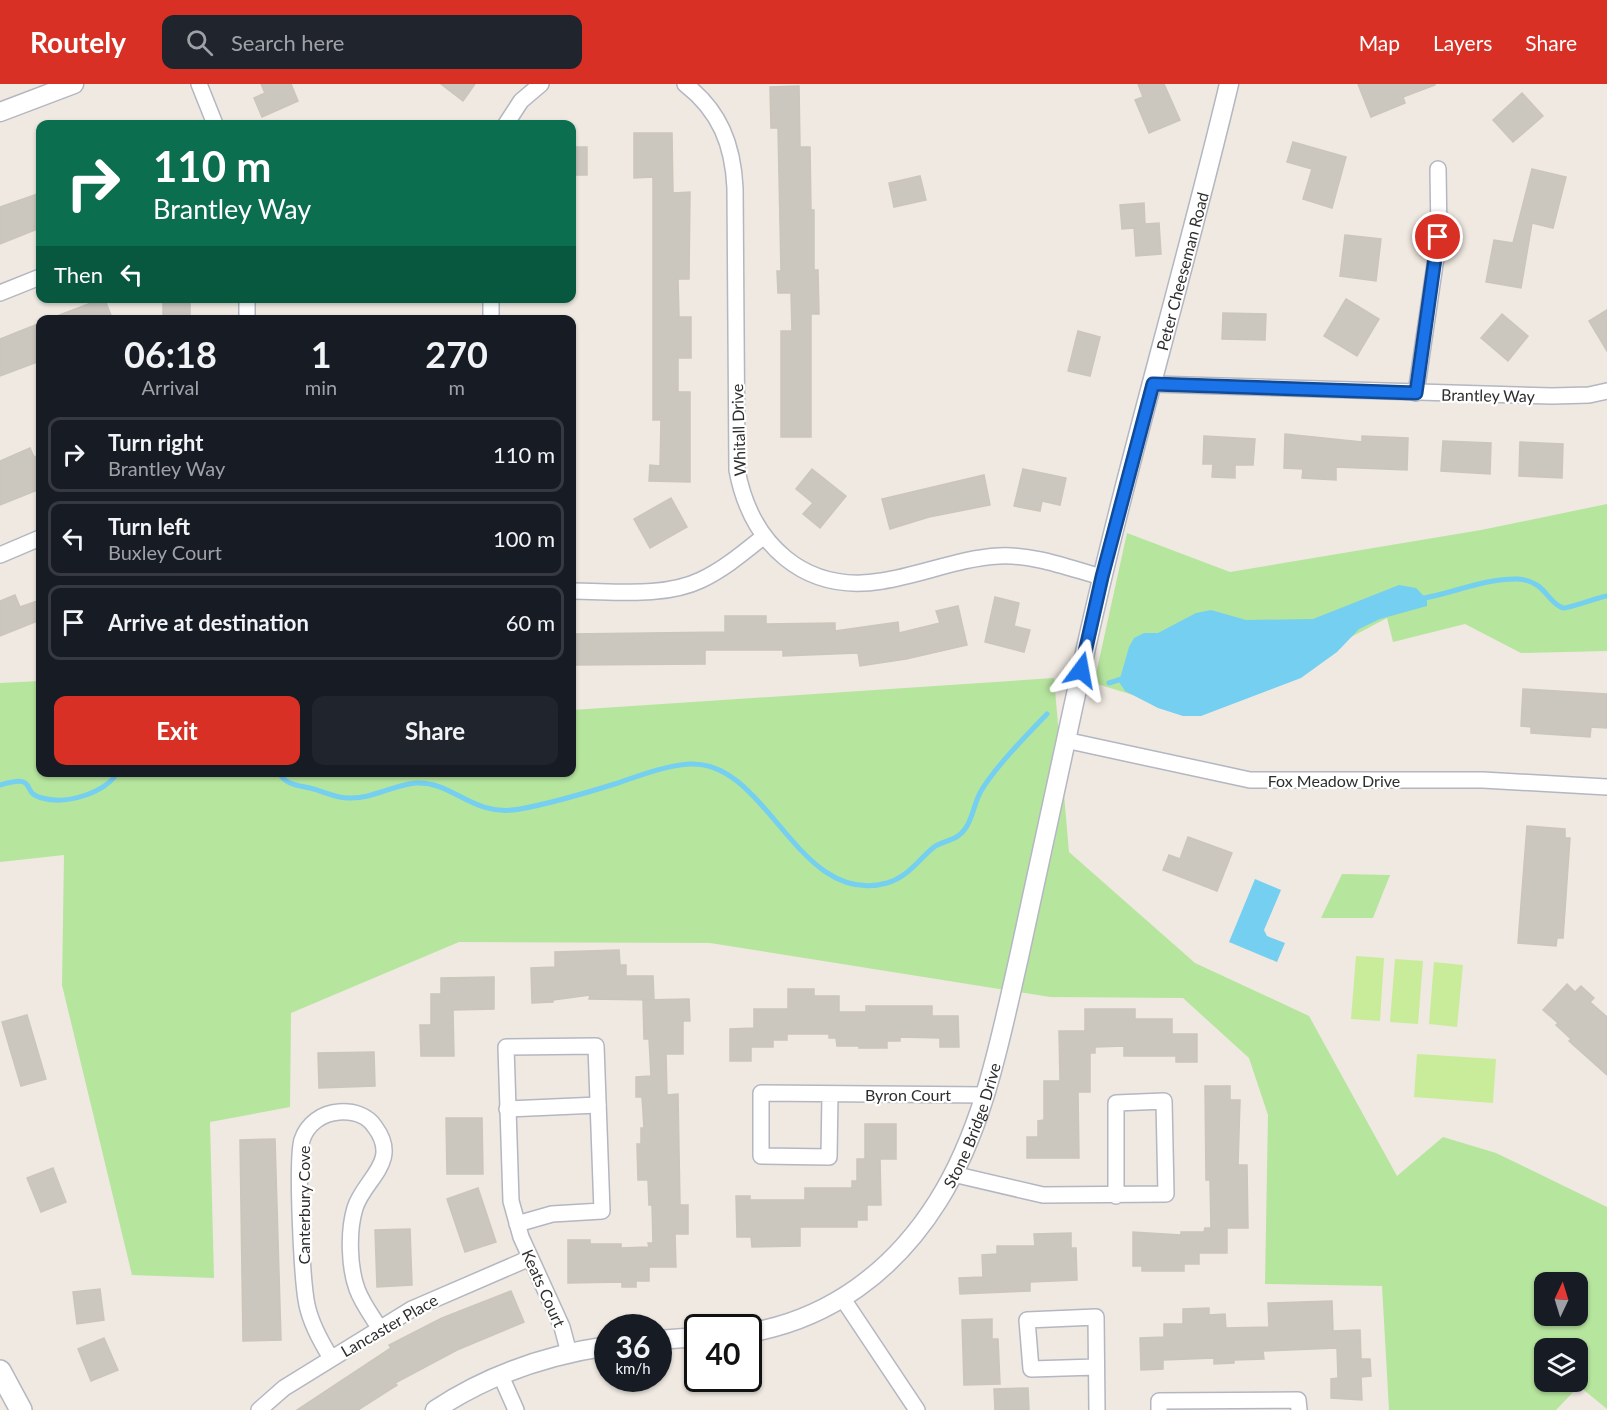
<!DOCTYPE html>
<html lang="en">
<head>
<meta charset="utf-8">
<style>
	:root { --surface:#171b24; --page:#20242c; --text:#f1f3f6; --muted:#9ea1a6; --line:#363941; --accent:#d93025 }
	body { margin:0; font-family:Lato,sans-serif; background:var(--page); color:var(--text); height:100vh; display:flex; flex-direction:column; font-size:22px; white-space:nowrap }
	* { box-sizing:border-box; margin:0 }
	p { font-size:20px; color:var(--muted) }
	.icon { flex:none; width:33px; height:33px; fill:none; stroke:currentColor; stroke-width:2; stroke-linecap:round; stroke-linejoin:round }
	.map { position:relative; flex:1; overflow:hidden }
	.panel { position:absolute; left:36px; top:231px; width:540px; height:462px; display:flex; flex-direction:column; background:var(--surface); border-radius:12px; box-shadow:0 2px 4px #0004 }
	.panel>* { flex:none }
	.guide { position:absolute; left:36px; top:36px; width:540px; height:183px; border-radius:12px; box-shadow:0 2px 4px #0004; background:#0b6e4f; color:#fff; overflow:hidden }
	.needle { width:39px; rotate:4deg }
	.buttons { position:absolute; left:1534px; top:1188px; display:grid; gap:12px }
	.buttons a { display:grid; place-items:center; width:54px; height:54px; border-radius:12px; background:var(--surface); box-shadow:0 2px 4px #0004; font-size:30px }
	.speed { position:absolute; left:594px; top:1230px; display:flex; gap:12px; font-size:30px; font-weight:700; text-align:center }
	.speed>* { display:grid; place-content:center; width:78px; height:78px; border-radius:50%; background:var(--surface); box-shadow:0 2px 4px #0004; line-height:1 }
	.speed small { font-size:15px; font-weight:400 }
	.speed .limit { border:3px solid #111; border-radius:9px; background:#fff; color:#111 }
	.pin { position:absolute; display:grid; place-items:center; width:51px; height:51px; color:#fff; margin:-26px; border:3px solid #fff; border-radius:50%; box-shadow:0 2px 6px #0007 }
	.me { position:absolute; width:66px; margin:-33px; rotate:13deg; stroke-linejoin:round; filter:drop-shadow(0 0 4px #0008) }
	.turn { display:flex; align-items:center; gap:21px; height:126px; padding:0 18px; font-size:27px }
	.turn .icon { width:78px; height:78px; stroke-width:2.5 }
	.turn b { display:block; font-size:42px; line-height:51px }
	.then { display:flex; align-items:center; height:57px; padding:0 18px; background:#0003; gap:12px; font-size:22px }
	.eta { display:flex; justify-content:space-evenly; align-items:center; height:102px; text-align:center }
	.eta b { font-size:36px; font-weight:700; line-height:42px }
	.cta { display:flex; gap:12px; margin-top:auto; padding:12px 18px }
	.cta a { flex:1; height:69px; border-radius:12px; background:var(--accent); color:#fff; font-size:24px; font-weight:700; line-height:69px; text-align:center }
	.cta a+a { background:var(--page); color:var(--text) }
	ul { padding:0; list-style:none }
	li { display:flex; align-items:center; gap:18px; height:75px; margin:0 12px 9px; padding:0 6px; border:3px solid var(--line); border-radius:12px }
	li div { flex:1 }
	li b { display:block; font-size:22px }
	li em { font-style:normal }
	header { display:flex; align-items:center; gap:36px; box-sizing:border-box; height:84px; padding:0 30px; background:var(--accent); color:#fff }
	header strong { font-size:28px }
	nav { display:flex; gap:33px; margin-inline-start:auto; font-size:21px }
	.search { width:420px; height:54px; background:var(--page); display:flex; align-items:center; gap:15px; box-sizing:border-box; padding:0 21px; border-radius:12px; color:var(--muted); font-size:22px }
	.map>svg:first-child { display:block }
	.green { fill:#b6e59e; fill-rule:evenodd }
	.pitch { fill:#c9ec9a }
	.water { fill:#75cff0 }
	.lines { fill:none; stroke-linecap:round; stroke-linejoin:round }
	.stream { stroke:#75cff0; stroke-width:5 }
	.building { fill:#cbc7bf; stroke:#cbc5ba; stroke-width:1.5 }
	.minor-casing { stroke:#b4b7c1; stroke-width:18 }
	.tertiary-casing { stroke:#b4b7c1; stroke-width:21 }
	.secondary-casing { stroke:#b4b7c1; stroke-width:24 }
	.minor { stroke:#fff; stroke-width:15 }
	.tertiary { stroke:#fff; stroke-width:18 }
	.secondary { stroke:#fff; stroke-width:21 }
	.route-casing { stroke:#114b97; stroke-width:15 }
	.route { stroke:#1a73e8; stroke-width:10 }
	.labels { text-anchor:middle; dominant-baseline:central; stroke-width:4.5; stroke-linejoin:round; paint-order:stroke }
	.street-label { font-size:16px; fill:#2e2e2e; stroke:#fff }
</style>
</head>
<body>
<header>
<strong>Routely</strong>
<div class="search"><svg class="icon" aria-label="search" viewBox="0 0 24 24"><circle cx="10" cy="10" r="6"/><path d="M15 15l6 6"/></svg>Search here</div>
<nav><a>Map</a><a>Layers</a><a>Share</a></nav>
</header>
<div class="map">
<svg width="1607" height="1326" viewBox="0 0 1607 1326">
	<rect width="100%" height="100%" fill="#efe9e1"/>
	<!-- green -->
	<g class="green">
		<polygon points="1607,420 1607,567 1521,569 1465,540 1393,558 1387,534 1201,632 1094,599 1127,449 1230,488 1481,446"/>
		<path d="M1054,594L1069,768L1195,879L1309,932L1397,1092L1443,1053L1496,1069L1607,1123V1325L1579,1302L1556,1326H1389L1382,1202L1265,1200L1268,1031L1249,974L1183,914L1050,913L710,859L459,858L291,929L290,1023L210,1038L214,1194L132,1191L62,901L64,771L0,778V599L40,597V688H572V626ZM1545,1198H1578V1232H1545ZM1545,1264H1578V1298H1545Z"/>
		<polygon points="1342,790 1390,791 1373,834 1321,834"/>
	</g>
	<!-- pitch -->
	<g class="pitch">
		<polygon points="1356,872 1384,874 1380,937 1351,935"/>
		<polygon points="1395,875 1423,877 1418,940 1390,938"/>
		<polygon points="1434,878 1463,881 1457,943 1429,940"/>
		<polygon points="1417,970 1496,975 1493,1019 1414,1013"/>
	</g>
	<!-- water -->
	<g class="water">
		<polygon points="1399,501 1416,504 1427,515 1427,522 1380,535 1359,545 1337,568 1301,594 1201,632 1183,632 1158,624 1125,607 1119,598 1129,563 1134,554 1144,549 1158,549 1196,529 1211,526 1246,536 1313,535"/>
		<polygon points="1255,795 1281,806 1264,846 1267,852 1285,859 1277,878 1229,858"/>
	</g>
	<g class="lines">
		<!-- stream -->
		<g class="stream">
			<path d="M1419,515C1452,510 1484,494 1518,495C1546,497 1547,519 1563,524C1567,525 1599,513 1607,512"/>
			<polyline points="1109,599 1125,594"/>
			<path d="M278,688C286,701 297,701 310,704C323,707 335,714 349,714C372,715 393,701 416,699C454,697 472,734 520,725C553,719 586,709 618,699C641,691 664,682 689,680C768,675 797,824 887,799C908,793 918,776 934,763C944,756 957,757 965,745C973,734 974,719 981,707C996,682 1026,652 1047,630"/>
			<path d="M0,701C40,689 19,709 42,714C67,721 105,709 118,688"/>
		</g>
	</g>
	<!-- building -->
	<g class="building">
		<polygon points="261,0 291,0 298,17 262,33 254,14 265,9"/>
		<polygon points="441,0 475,0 463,17"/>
		<polygon points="1138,0 1164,0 1180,36 1149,49 1135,16 1143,13"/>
		<polygon points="1358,0 1434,0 1435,1 1403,13 1405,19 1371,33"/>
		<polygon points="799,2 800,63 810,63 811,126 814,126 814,186 818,186 819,230 811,230 811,353 781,353 781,247 792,247 791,209 778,209 777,187 781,187 778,44 771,44 770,3"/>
		<polygon points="1522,9 1543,32 1513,58 1493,36"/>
		<polygon points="634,49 672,49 673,109 690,108 689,195 678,195 679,233 691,233 691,274 678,274 678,308 690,308 690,398 649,397 650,381 660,382 661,336 653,336 653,93 634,94"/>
		<polygon points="1293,58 1346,73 1332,124 1303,115 1312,85 1287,78"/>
		<rect x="572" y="63" width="15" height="28"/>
		<polygon points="1532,85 1566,93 1553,144 1532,139 1521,204 1486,198 1494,156 1513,159"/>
		<polygon points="920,92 926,116 894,123 889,99"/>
		<polygon points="40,109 40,144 0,160 0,123"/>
		<polygon points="1144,119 1145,140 1159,139 1161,170 1136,172 1134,144 1122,145 1120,121"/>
		<polygon points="1345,151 1381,155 1376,197 1340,192"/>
		<polygon points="104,214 113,236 53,236 52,234"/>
		<rect x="163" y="214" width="27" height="22"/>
		<polygon points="1346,215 1379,235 1357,272 1324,252"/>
		<polygon points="1607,226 1607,267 1589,237"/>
		<polygon points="1223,229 1266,230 1265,256 1222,255"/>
		<polygon points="1502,230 1528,252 1508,277 1481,254"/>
		<polygon points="40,239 40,277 0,292 0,255"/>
		<polygon points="1078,247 1100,253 1090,292 1068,287"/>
		<polygon points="1285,350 1362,358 1362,352 1408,354 1407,386 1336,383 1336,396 1302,394 1303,385 1284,384"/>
		<polygon points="1204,352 1255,355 1253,381 1235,381 1235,394 1212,393 1213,380 1203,380"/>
		<polygon points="1443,357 1491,359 1490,390 1441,387"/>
		<polygon points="1520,358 1563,360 1562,394 1519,392"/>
		<polygon points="30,364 34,373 40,371 40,405 0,421 0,377"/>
		<polygon points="812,385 846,412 820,444 803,430 813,419 796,405"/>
		<polygon points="1023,385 1066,394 1060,421 1042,417 1040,427 1014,422"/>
		<polygon points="984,391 990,421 929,433 890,445 882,415"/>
		<polygon points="671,414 687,443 650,464 634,435"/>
		<polygon points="15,511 20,523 40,516 40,536 0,552 0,517"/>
		<polygon points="995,513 1019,519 1014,542 1030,546 1024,568 985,558"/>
		<polygon points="958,522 967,561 906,575 860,582 858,569 783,572 783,566 705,566 705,580 572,581 572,550 725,548 725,532 766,532 766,540 835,539 835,547 898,538 899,549 940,539 936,527"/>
		<polygon points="1523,605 1607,610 1607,644 1591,643 1590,653 1531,649 1531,643 1521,642"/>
		<polygon points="1527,742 1565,745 1565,754 1570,754 1563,854 1557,854 1556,862 1518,859"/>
		<polygon points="1188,753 1232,769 1217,807 1163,786 1169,771 1180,775"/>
		<polygon points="619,866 620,881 626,881 626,892 653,892 654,916 589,915 590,911 553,916 553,918 532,919 531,884 555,883 555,868"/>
		<polygon points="494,893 494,925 453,926 454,972 421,972 420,941 431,941 431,910 441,910 441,894"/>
		<polygon points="1567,900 1575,908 1581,902 1594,914 1590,918 1607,933 1607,991 1569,957 1571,955 1556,941 1558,939 1543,926"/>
		<polygon points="788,905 814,905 814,912 839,912 839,928 866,928 866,922 932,922 932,932 958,932 959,963 940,963 940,954 900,953 900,957 887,957 887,964 859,964 859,962 837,962 836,954 829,954 829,950 787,950 787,956 773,956 773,963 751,963 751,977 730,977 730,945 754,944 754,925 788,925"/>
		<polygon points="689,915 690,937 683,937 683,970 666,970 667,1011 678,1010 680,1121 688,1121 688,1150 675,1150 676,1183 649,1183 649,1197 636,1197 636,1203 622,1203 622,1198 568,1199 568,1156 590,1156 590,1160 621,1160 621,1164 649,1163 648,1159 653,1159 652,1121 649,1121 648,1096 638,1096 637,1060 641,1060 641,1044 644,1044 642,1013 636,1013 636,993 651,992 649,955 644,955 643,916"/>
		<polygon points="1085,925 1135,925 1135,935 1172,935 1172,950 1197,950 1197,978 1176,978 1176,972 1124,972 1124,962 1095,963 1095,969 1090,969 1090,1008 1078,1008 1079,1074 1027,1074 1027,1053 1038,1053 1038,1037 1044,1036 1044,997 1060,997 1059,947 1085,947"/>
		<polygon points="27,931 46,995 21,1002 2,938"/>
		<polygon points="374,968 375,1002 319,1004 318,969"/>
		<polygon points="1205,1002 1230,1002 1230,1016 1240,1016 1238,1081 1247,1081 1248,1144 1227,1144 1227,1169 1199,1169 1199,1180 1184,1180 1184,1187 1142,1187 1142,1182 1133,1182 1133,1148 1181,1151 1181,1148 1204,1148 1205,1144 1211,1144 1210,1096 1206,1096"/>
		<polygon points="446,1034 482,1034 483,1090 447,1090"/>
		<polygon points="865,1040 896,1040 896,1075 880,1075 881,1121 867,1121 867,1136 857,1136 857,1143 800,1143 800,1162 752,1163 751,1153 737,1153 736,1112 750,1112 750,1116 805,1116 805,1104 852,1104 852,1097 857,1097 857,1075 865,1075"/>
		<polygon points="275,1055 281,1256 243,1257 240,1056"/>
		<polygon points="53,1084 66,1118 41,1128 27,1094"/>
		<polygon points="478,1104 496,1158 465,1168 447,1115"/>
		<polygon points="410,1145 412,1201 377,1203 375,1146"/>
		<polygon points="1071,1149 1071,1164 1076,1164 1077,1196 1030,1198 1030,1207 960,1210 959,1194 983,1193 982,1171 997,1170 997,1162 1035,1162 1034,1150"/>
		<polygon points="100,1205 104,1236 77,1240 73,1208"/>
		<polygon points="511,1207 524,1238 457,1266 395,1299 397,1301 358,1326 297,1326 391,1264 389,1261 442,1234"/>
		<polygon points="1332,1217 1333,1247 1360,1246 1361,1275 1370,1275 1371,1292 1361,1293 1362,1316 1331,1314 1331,1295 1338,1294 1337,1264 1263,1267 1264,1275 1234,1276 1234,1279 1214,1280 1214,1274 1163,1276 1163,1285 1141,1286 1140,1254 1164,1253 1164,1240 1183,1240 1183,1225 1209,1224 1209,1231 1225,1230 1226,1244 1269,1243 1268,1219"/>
		<polygon points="992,1235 992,1255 998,1255 1000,1300 964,1301 962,1236"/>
		<polygon points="104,1254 118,1286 91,1297 78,1265"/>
		<polygon points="1028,1304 1029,1326 995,1326 994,1305"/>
	</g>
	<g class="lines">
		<!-- minor casing -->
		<g class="minor-casing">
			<g id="minor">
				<polyline points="199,0 215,40"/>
				<path d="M685,0C720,27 733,61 735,104L737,386C751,460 804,510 882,497C922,491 959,474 999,472C1033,470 1069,484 1102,493"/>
				<polyline points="506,40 521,17 541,0"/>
				<polyline points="0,209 40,193"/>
				<polyline points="247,214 247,236"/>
				<polyline points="491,214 491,236"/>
				<polyline points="1153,300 1552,312 1589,311 1607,307"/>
				<polyline points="1416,309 1439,153 1438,85"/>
				<polyline points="0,471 40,454"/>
				<path d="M572,507C613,507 663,514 701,496C724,485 743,469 763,453"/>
				<polyline points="1065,656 1250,696 1483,696 1607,703"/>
				<polyline points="830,1010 829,1073 761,1072 761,1009 985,1011"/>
				<polyline points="507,1025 598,1021"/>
				<polyline points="953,1090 1043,1111 1166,1110 1164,1017 1116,1019 1116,1112"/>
				<polyline points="517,1140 552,1130 602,1127 596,962 506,963 511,1117 521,1153 562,1243 569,1269"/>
				<polyline points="843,1215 917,1326"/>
				<path d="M331,1274C321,1258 311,1240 307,1221C302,1198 296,1076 302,1056C307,1040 322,1029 339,1028C353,1027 367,1031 375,1043C401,1078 364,1095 355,1124C348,1147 349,1183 357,1205C362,1219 372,1232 380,1245"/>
				<polyline points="1096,1283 1031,1285 1027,1236 1096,1233 1097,1326"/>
				<polyline points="501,1292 516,1326"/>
				<polyline points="259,1326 284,1304 412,1225 530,1174"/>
				<polyline points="1159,1326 1159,1317 1298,1316 1299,1326"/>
			</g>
		</g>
		<!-- tertiary casing -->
		<g class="tertiary-casing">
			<g id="tertiary">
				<polyline points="0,28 74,0"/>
				<path id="s1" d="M748,1249C830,1235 894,1187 938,1117C984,1044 1000,956 1019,873C1042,770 1063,667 1086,564C1128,375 1184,189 1229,0"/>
				<polyline points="658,1256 698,1253"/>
				<path d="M435,1326C486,1292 547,1271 608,1262"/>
			</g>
		</g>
		<!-- secondary casing -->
		<g class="secondary-casing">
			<polyline id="secondary" points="0,1287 21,1326"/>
		</g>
		<!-- minor -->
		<use href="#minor" class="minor"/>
		<!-- tertiary -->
		<use href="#tertiary" class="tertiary"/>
		<!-- secondary -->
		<use href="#secondary" class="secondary"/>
	</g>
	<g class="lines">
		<!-- route casing -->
		<g class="route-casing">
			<polyline id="route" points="1081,586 1102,493 1153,300 1416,309 1438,153"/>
		</g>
		<!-- route -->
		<use href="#route" class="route"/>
	</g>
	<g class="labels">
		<!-- street labels -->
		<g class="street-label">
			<text stroke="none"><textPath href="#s1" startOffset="1202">Peter Cheeseman Road</textPath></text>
			<text transform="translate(1488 311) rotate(1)">Brantley Way</text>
			<text transform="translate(738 346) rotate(-92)">Whitall Drive</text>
			<text x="1334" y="696">Fox Meadow Drive</text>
			<text x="908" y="1010">Byron Court</text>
			<text stroke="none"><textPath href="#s1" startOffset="322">Stone Bridge Drive</textPath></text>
			<text transform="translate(303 1121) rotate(-90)">Canterbury Cove</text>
			<text transform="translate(544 1204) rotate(66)">Keats Court</text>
			<text transform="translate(389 1241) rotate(-30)">Lancaster Place</text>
		</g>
	</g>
</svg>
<div class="buttons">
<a><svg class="needle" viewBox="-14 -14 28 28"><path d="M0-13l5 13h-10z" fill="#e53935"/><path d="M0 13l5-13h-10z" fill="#9ea1a6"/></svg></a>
<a><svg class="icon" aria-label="layers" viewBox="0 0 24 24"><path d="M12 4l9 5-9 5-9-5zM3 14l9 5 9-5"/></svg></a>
</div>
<div class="speed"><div>36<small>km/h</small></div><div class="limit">40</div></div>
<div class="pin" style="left:1438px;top:153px;background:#d93025"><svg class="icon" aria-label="arrive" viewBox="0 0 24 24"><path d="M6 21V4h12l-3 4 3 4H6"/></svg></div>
<svg class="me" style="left:1081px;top:586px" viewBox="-20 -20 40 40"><path d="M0-17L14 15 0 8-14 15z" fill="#1a73e8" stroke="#fff" stroke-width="4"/></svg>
<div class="guide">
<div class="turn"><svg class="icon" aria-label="right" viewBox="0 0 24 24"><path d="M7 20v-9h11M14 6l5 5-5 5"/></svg><div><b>110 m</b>Brantley Way</div></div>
<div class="then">Then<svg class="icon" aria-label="left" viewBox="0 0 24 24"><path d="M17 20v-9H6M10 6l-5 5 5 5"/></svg></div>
</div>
<section class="panel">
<div class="eta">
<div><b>06:18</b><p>Arrival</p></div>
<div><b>1</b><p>min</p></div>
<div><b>270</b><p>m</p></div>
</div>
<ul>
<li><svg class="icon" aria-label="right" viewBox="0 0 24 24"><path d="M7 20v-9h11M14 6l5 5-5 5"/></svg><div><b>Turn right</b><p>Brantley Way</p></div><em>110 m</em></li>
<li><svg class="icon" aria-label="left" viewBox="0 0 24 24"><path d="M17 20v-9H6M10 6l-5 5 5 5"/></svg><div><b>Turn left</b><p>Buxley Court</p></div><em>100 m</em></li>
<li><svg class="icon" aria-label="arrive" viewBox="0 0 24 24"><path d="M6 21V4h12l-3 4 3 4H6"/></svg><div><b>Arrive at destination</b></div><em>60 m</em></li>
</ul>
<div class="cta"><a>Exit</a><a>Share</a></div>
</section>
</div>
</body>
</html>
